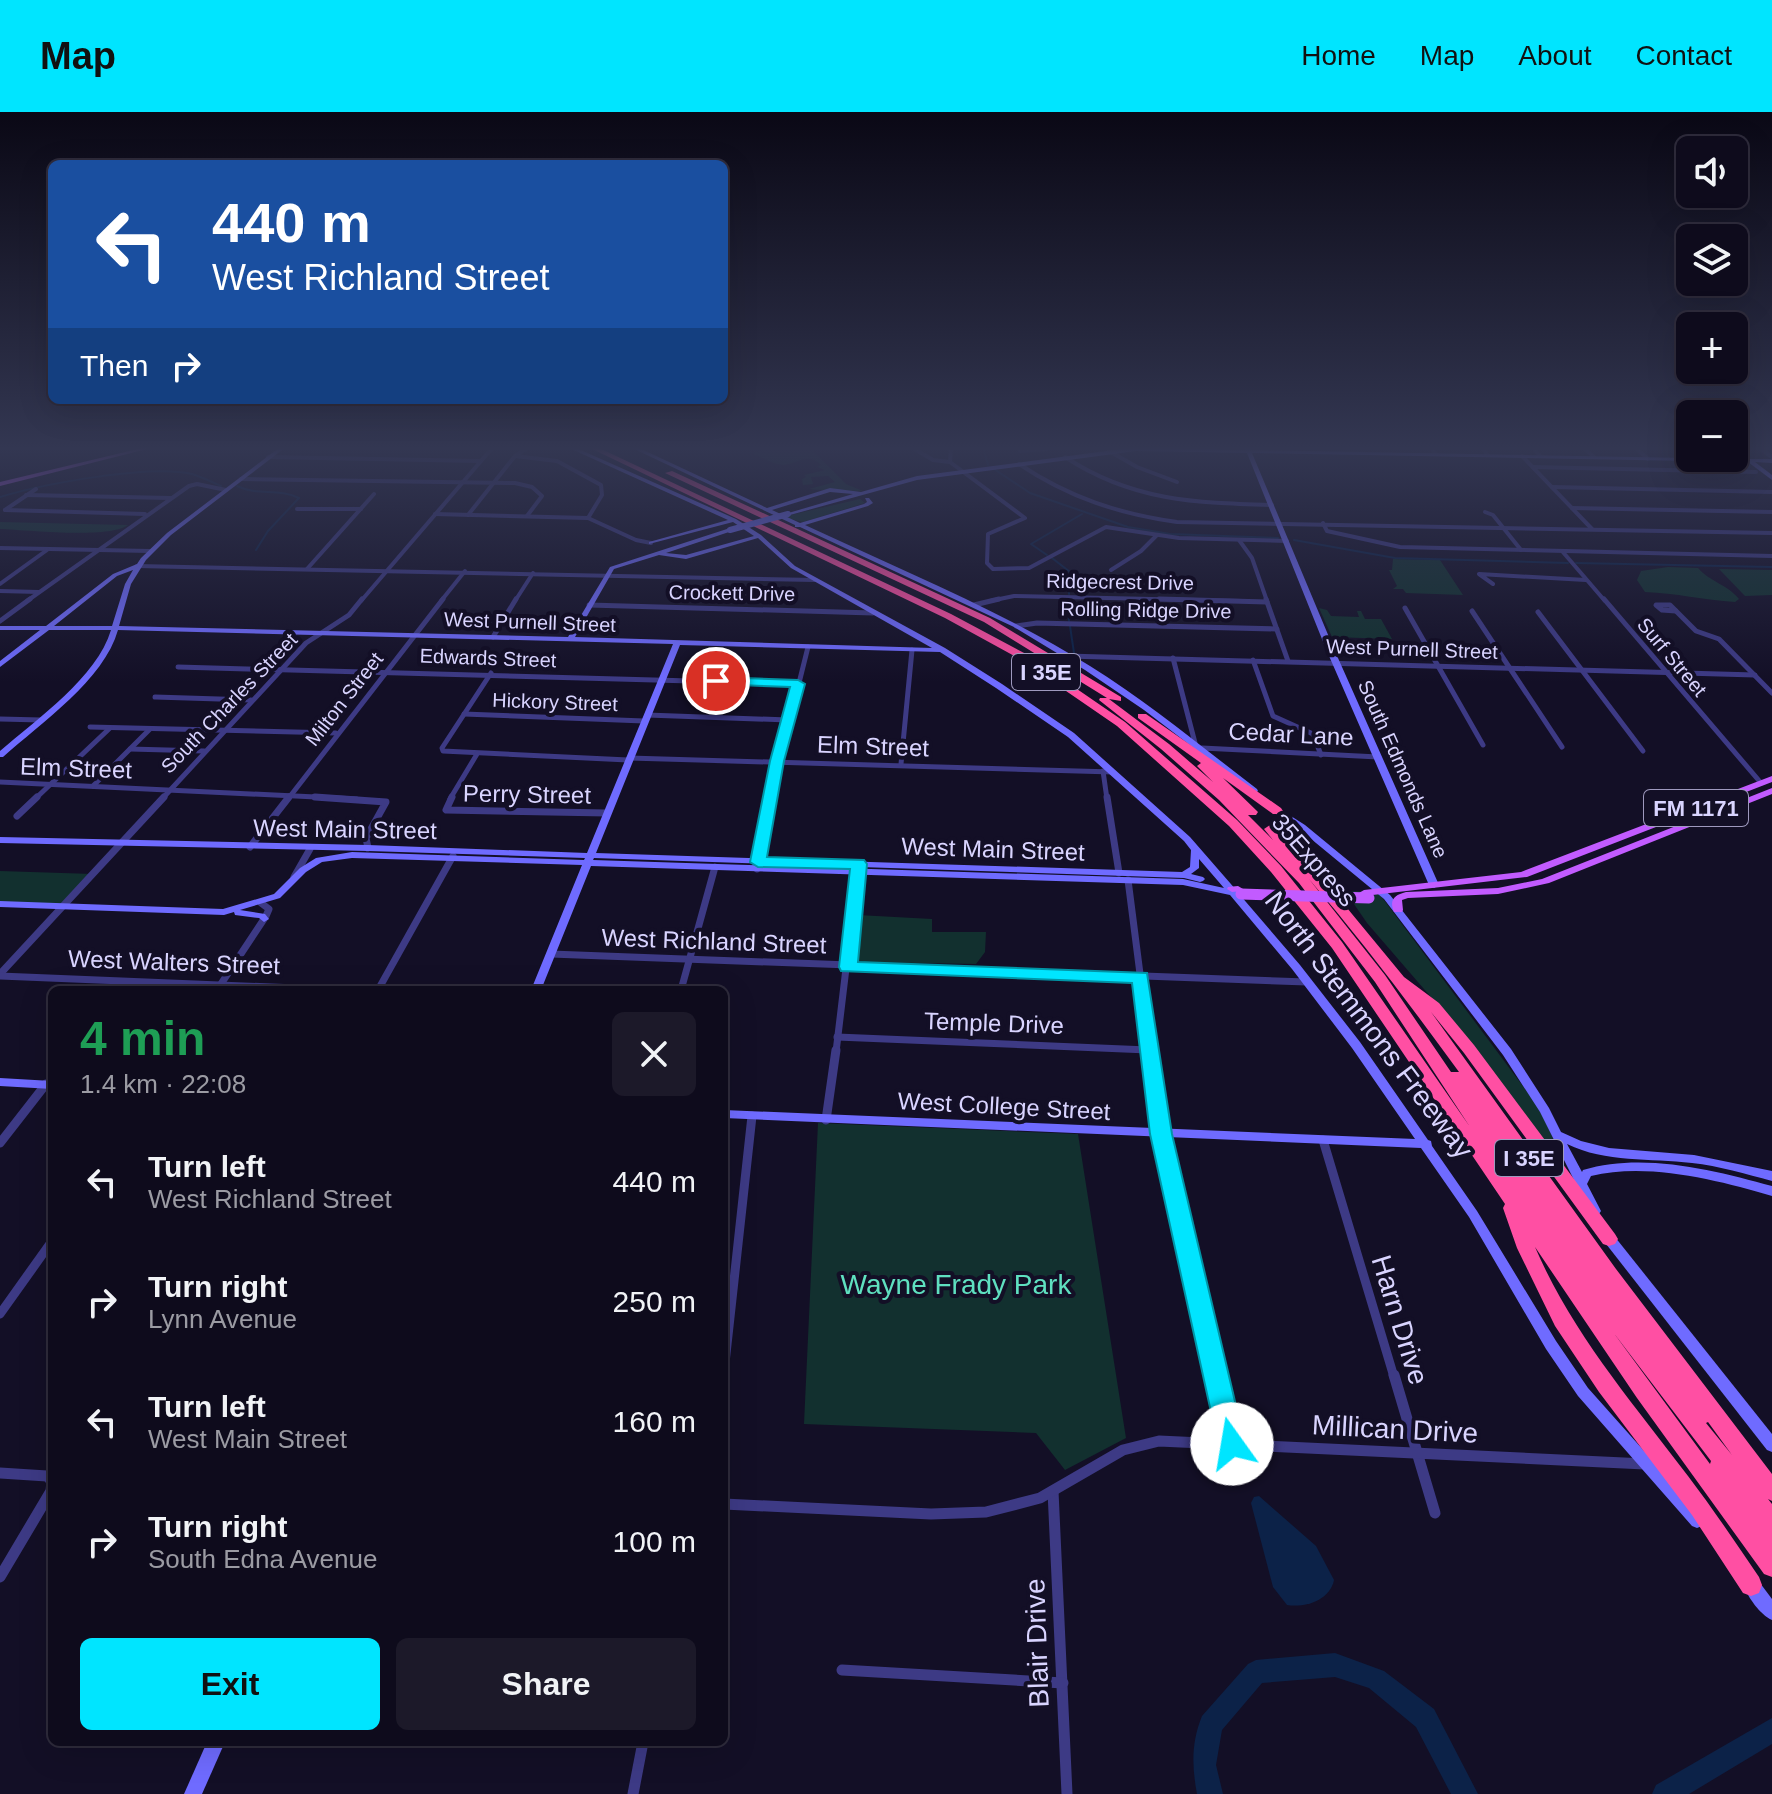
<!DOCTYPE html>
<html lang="en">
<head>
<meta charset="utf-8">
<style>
	:root { --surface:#0e0b1c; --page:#1c1929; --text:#f1f3f6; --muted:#9b9ba3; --line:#2e2b3b; --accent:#00e5ff }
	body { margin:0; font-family:Arial,sans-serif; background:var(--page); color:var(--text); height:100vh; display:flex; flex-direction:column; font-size:30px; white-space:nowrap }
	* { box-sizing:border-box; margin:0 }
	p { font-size:26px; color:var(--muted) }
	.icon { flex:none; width:44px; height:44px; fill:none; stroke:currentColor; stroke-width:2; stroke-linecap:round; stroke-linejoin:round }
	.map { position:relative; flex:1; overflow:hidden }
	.sheet { position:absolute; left:48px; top:874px; width:680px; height:760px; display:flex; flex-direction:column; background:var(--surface); border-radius:12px; box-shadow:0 8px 32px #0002,0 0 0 2px var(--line) }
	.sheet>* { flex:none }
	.guide { position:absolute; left:48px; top:48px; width:680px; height:244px; border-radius:12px; box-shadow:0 8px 32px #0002,0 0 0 2px var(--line); background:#1a4fa0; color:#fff; overflow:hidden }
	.tools { position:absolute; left:1676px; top:24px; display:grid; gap:16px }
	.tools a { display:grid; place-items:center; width:72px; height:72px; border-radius:12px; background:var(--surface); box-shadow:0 8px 32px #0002,0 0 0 2px var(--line); font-size:40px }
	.pin { position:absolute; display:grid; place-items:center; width:68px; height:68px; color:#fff; margin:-34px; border:4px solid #fff; border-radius:50%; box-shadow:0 2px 8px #0007 }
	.me { position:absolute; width:88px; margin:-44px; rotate:347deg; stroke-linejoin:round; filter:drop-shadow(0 0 6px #0008) }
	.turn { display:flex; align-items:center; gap:28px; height:168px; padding:0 32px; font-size:36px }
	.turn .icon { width:104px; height:104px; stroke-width:2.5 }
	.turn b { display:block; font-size:56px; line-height:68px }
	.then { display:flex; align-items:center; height:76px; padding:0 32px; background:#0003; gap:16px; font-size:30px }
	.round { display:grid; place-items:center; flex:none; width:84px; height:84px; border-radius:12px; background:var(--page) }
	.overview { display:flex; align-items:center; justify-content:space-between; height:136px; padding:0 32px }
	h1 { font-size:48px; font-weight:700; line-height:60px; color:#1e9e55 }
	.primary-button { display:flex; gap:16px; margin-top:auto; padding:16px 32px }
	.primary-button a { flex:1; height:92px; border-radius:12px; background:var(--accent); color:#111; font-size:32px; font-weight:700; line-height:92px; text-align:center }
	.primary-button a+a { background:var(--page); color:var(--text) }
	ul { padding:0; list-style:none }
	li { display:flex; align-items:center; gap:24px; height:120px; padding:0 32px }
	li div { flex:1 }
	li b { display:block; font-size:30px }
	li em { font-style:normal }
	header { display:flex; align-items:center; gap:48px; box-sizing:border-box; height:112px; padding:0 40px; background:var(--accent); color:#111 }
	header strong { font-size:38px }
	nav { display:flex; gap:44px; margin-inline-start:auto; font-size:28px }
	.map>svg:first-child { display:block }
	.green { fill:#12302f }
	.water { fill:#0c2248 }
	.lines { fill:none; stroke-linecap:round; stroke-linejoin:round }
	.stream { stroke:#0c2248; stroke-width:2 }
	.river { fill:#0c2248; fill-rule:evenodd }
	.street-far4 { stroke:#3d3a85; stroke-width:4 }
	.street-far3 { stroke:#3d3a85; stroke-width:5 }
	.street-far2 { stroke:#3d3a85; stroke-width:7 }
	.street-far1 { stroke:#3d3a85; stroke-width:9 }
	.street { stroke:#3d3a85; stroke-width:11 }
	.secondary { fill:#6f6bff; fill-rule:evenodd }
	.primary { fill:#c25bff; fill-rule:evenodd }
	.highway { fill:#ff4fa3; fill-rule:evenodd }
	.secondary-bridge { stroke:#6f6bff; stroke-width:6 }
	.primary-bridge { stroke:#c25bff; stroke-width:11 }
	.route { fill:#00e5ff; stroke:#0095a6; stroke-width:2 }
	.labels { text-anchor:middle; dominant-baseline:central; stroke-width:8; stroke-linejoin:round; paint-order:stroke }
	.far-street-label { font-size:20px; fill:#d9d4ff; stroke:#130f26 }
	.shield { fill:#130f26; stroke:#9e99be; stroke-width:2 }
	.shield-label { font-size:22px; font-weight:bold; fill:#d9d4ff }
	.street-label { font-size:24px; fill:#d9d4ff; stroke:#130f26 }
	.near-street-label { font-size:28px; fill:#d9d4ff; stroke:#130f26 }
	.near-park-label { font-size:28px; fill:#5fe0c0; stroke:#130f26 }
</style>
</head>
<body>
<header>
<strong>Map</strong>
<nav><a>Home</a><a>Map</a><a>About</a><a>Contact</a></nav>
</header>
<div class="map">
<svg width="1772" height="1682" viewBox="0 0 1772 1682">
	<rect width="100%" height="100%" fill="#130f26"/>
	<!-- green -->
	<g class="green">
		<path d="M775,335H809L846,372L863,379C857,379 812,378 809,377L835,370L828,364L811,365L813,372L803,373L802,367L806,365L804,363L825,358L817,355L821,353C808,340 799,351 784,353C774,353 761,345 752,341Z"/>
		<polygon points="860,387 865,391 803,410 782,405"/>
		<path d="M0,410L128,413C109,427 27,418 0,417Z"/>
		<polygon points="1393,447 1440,448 1463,483 1406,481 1403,477 1393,477 1397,474 1389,458 1386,458 1392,458"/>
		<path d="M1668,455L1698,456C1710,470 1727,472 1739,487L1735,490C1704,488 1675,481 1645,480L1637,468L1641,459Z"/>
		<polygon points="1719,457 1772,458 1772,483 1745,484"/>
		<polygon points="1319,496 1327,498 1331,504 1359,505 1357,499 1361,499 1365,507 1381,507 1392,527 1332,525"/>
		<polygon points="0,759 93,762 64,794 0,792"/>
		<polygon points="1345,779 1378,780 1531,985 1543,1004 1567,1058 1474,935 1367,811"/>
		<polygon points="858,803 932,807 932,820 986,820 985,840 976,852 853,850"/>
		<polygon points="818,1011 1078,1022 1126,1326 1065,1358 1036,1321 804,1312"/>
	</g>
	<!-- water -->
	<path class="water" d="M1259,1384L1316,1434L1334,1468C1330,1488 1306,1496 1287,1493L1273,1475L1251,1391L1254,1385Z"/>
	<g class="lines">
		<!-- stream -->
		<g class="stream">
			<polyline points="983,335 988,353"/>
			<polyline points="994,357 1030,381 1128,415 1170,422 1278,426"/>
			<path d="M237,374C257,384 279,376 299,386L268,419L256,438"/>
			<path d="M0,385C43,372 150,352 192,362C202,365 212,370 221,374"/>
			<polyline points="1294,428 1395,446 1568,451"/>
			<polyline points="1047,443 1031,432 1082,402"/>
			<polyline points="1052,446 1070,460 1069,482"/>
			<polyline points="1576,451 1772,455"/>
			<polyline points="1069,488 1069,509"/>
			<polyline points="1070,514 1074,541"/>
		</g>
		<!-- river -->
		<g class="river">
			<path d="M1335,1541L1384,1559L1434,1597L1478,1682H1451L1416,1615L1369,1576L1335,1565L1262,1571L1222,1618L1216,1653L1223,1682H1197C1192,1655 1191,1631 1202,1604L1248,1552L1256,1548Z"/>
			<polygon points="1772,1606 1772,1632 1689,1682 1652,1682 1656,1673"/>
		</g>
		<!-- street-far4 -->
		<g class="street-far4">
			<polyline points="911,335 933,348 950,350"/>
			<polyline points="951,335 950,350 1025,406 988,422 987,451 993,457 1029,456 1106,415 1179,426 1287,429"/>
			<polyline points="1348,335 1401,335"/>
			<polyline points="1430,335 1436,342"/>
			<polyline points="1481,335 1488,343"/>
			<polyline points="1758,335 1772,345"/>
			<polyline points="1533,336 1540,344"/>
			<polyline points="1585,337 1594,345"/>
			<polyline points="1637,337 1648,347"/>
			<polyline points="1020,339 1047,337"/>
			<polyline points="1109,339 1137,355 1177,370"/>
			<polyline points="515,344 557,349 601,373 602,383 588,406"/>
			<polyline points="1522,344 1592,417"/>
			<polyline points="268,345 481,349"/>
			<path d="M1065,345C1132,389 1195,391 1272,393"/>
			<path d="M1019,352C1068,385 1119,402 1177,410L1772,421"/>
			<polyline points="1533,355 1756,360"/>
			<polyline points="241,367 515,371 532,375 542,384 527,404"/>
			<polyline points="1552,375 1772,380"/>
			<polyline points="26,383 171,386"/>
			<polyline points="1572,396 1772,400"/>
			<polyline points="297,397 361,397"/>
			<polyline points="5,398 145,402"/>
			<polyline points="5,398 36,377"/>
			<polyline points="1485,400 1493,403 1521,438"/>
			<polyline points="435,402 588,406 636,428 651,431"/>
			<polyline points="468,403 515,344 529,335"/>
			<polyline points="1323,411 1327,419 1400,435 1772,444"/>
			<polyline points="1239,428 1252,446 1267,489"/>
			<polyline points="0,436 150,439"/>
			<polyline points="1562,439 1605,489"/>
			<polyline points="137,454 815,468"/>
			<polyline points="307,457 374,382"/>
			<polyline points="1111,458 1141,439 1157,423"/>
			<polyline points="0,472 47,438"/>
			<polyline points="1493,472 1479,462 1586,468"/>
			<polyline points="0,479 39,480"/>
			<polyline points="27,489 189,374 197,372 226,378"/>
			<polyline points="361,489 493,335"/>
			<polyline points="441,489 465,459"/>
			<polyline points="515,489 533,461"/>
			<polyline points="990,489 1014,484 1243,489"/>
		</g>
		<!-- street-far3 -->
		<g class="street-far3">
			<polyline points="1159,487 1267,490"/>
			<polyline points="1266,487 1288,549"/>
			<polyline points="1604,487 1761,671"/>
			<polyline points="589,493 873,501"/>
			<polyline points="974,493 999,487"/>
			<polygon points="1656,493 1670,493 1676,499 1662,498"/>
			<polyline points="1405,496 1483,633"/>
			<polyline points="1472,499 1562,635"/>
			<polyline points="1676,499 1696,519 1719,527 1772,581"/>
			<polyline points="1538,500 1643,639"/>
			<polyline points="0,509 30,487"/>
			<polyline points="1016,514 1037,511 1277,517"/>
			<polyline points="493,525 516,487"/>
			<polyline points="1067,544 1755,563"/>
			<polyline points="1173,546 1195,631"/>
			<polyline points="1253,548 1273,604 1313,622 1321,643"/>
			<polyline points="178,555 798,572"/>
			<polyline points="491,561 442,636 443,639 628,648"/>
			<polyline points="155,585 251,588"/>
			<polyline points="464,602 644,609"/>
			<polyline points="647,603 788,608"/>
			<polyline points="0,607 41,608"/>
			<polyline points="90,615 336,621"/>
			<polyline points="1202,636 1378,645"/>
			<polyline points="130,637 204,639"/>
			<polyline points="629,646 1113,660"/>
			<polyline points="901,652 912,538"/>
			<polyline points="1103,659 1107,687"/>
			<polyline points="0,670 357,687"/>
			<polyline points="93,674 150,617"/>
			<polyline points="35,687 110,616"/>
			<polyline points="162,687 306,531 349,503 362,487"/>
			<polyline points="288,687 443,487"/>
			<polyline points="450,687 477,642"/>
			<polyline points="770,687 808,535"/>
		</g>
		<!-- street-far2 -->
		<g class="street-far2">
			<polyline points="315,685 386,690 366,726 368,736"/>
			<polyline points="452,685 446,698 607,701"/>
			<polyline points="1107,685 1119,761"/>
			<polyline points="17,704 37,685"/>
			<polyline points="250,735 289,685"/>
			<polyline points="757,757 770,685"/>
			<polyline points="294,765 310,737"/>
			<polyline points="1128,768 1150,940"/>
			<polyline points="551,842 1307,870"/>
			<polyline points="0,862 164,685"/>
			<polyline points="0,864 345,878"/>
			<polyline points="217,878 266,804 269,797 261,791"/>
			<polyline points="378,878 453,744"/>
			<polyline points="681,878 715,755"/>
			<polyline points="837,925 1148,938"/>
			<polyline points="836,940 858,756"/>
		</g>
		<!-- street-far1 -->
		<g class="street-far1">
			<polyline points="1150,938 1161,1022 1217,1265"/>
			<polyline points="826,1008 836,938"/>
			<polyline points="1323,1028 1394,1265"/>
			<polyline points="0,1031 46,972"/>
			<polyline points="0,1202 52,1129"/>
			<polyline points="724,1260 752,1004"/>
		</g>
		<!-- street -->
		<g class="street">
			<polyline points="1216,1263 1232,1332"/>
			<polyline points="1394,1263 1435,1401"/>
			<polyline points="0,1361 47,1364 52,1369 51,1379 0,1465"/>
			<polyline points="1053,1379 1067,1682"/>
			<polyline points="724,1392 931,1402 986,1400 1040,1386 1123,1338 1159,1329 1645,1352"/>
			<polyline points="842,1558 1063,1571"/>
			<polyline points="633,1682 643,1630"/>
		</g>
		<!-- secondary -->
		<g class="secondary">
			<path d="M280,335H286L171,423L146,448L131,472L119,514L568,525L610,455L730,416L733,418L732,419L666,441L686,443L754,424L733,410L649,432V430L728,408L567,335H574L736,407L761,423L795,454L945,536L1002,572L1074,621L1190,725L1237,779L1239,780L1240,783L1300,853L1360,930L1428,1028L1431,1029L1432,1034L1477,1099L1556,1229L1588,1276L1702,1404L1705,1409L1702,1414L1697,1416L1692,1414L1578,1284L1546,1237L1469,1105L1421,1036L724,1006V998L1415,1027L1352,936L1292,857L1230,783L1183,773L591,754L541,878H531L582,753L352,746L322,750L306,760L280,786L240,798L265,802L269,807L264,810L259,806L235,803L234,800L224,803L0,795V789L223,797L274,782L300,756L316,746L352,740L584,748L585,746L368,739L0,731V725L368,733L587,741L673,532L118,518C104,568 41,611 3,645H0V639C37,607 97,565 111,518H49L0,555V549L40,518H0V514H46L113,462L137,452L141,446L167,421ZM758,426L791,456L932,536L575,525L614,457L659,443L686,447ZM133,458L125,472L112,514H54L117,464ZM680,533L940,540L996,576L1068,625L1184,729L1191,738L1190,755L1182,760L596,741ZM594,746L1184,766L1200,770L1203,769L1205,767L1203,765L1191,762L1199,756V747L1224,776L1183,767L593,748Z"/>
			<path d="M630,335H637L767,396L830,376L861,380L917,364L1136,335L1245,338V335H1249L1251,338L1744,347L1734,340V335L1750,347H1772V351L1755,350L1772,363V368L1748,350L1252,341L1334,537L1439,773L1434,776L1429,773L1326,537L1247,341L1136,339L917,368L790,403L785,402L853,382L830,380L772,398L800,411L864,392L867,390L865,386H869L873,391L868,394L805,413C901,458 1000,498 1090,554C1149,591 1202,635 1257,677L1258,679L1254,682L1144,598L1085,558L1014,515L800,415H795V413Z"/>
			<path d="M1272,692L1305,713L1390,783L1511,937L1549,996L1561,1020L1581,1029L1609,1036L1694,1043L1772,1059V1069C1746,1062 1719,1054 1692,1051C1650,1046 1606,1051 1567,1032L1582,1060L1583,1058C1643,1040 1713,1058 1772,1074V1084C1718,1068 1647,1050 1591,1064L1587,1072L1601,1099L1599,1102L1595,1104L1591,1102L1540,1000L1503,943L1384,787L1299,717L1269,697L1268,695Z"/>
			<polygon points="0,966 52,969 52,977 0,974"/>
			<polygon points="1607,1119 1611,1120 1772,1322 1772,1340 1767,1338 1603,1128 1601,1124 1603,1120"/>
			<path d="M1751,1465L1757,1467L1772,1487V1508C1760,1503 1748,1485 1743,1473L1745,1467Z"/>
			<polygon points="207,1630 225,1630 202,1682 184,1682"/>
		</g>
		<!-- primary -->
		<g class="primary">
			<polygon points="146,335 155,335 0,374 0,370"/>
			<polygon points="1772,664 1772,670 1527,765 1364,784 1359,781 1364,778 1521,760"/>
			<path d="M1772,676V682L1549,771L1498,782L1408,786L1402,788L1403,798L1402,800H1394C1389,788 1394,783 1406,780L1498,776L1542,767Z"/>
			<polygon points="1238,774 1243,777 1242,779 1232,780 1227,777 1228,775"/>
		</g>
		<!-- highway -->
		<path class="highway" d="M588,335H597L951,502L1026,542L1125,610L1237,708L1281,754L1342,830L1470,1015L1375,870L1299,771L1219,688L1161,637L1099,588L1100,586H1107L984,510L665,361L672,359L990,506L1121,585V589L1109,587L1169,632L1213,670L1197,654L1201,651L1138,606V602H1146L1281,696L1283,699L1281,702H1273L1223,666L1258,700L1256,703H1248L1273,728L1264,717L1270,713L1274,714L1319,762L1404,865L1439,891L1474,933L1615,1122L1618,1127L1615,1132L1609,1134L1603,1132L1464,941L1431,900L1616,1157L1772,1362V1389L1768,1387L1772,1392V1465L1764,1462L1637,1286L1535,1135C1572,1221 1632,1290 1688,1364C1713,1397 1736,1431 1759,1465L1762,1473L1759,1481L1751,1484L1743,1481L1692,1403L1599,1280L1555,1214L1517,1136L1503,1096L1505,1092L1332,836L1271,760L1229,714L1117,614L1018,546L945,506ZM1309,767C1362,829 1411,894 1459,960H1451L1385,863ZM1613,1220L1711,1349L1710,1352ZM1708,1310L1732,1343L1706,1311Z"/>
		<!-- secondary-bridge -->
		<polyline class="secondary-bridge" points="730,418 788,402"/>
		<!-- primary-bridge -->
		<polyline class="primary-bridge" points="1241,782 1369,786"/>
	</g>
	<!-- sky -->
	<linearGradient id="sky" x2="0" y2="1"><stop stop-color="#0a0815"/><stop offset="0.59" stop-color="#333752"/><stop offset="1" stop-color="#333752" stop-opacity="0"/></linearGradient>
	<rect width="1772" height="570" fill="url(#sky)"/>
	<!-- route -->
	<polygon class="route" points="716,565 798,568 805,572 784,649 767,745 864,748 867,752 858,850 1147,861 1172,1022 1245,1332 1241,1341 1232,1344 1222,1341 1218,1332 1150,1022 1132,871 841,859 839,855 850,757 758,755 750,750 770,649 790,575 711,572 709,569"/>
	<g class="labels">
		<!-- far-street labels -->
		<g class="far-street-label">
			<text transform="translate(1120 470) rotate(1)">Ridgecrest Drive</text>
			<text transform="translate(732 481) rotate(1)">Crockett Drive</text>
			<text transform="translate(1146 498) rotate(1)">Rolling Ridge Drive</text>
			<text transform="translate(530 510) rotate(2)">West Purnell Street</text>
			<text transform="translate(1412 537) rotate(2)">West Purnell Street</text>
			<text transform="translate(1672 545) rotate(50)">Surf Street</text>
			<text transform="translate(488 546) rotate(2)">Edwards Street</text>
			<text transform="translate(344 587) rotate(-52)">Milton Street</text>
			<text transform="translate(555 590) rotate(2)">Hickory Street</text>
			<text transform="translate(229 591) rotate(-46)">South Charles Street</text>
			<text transform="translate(1403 657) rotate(66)">South Edmonds Lane</text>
		</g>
		<!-- shield labels -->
		<g class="shield">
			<rect x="1012" y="542" width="68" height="36" rx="6"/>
			<rect x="1644" y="678" width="104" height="36" rx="6"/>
			<rect x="1495" y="1028" width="68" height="36" rx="6"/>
		</g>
		<g class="shield-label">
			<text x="1046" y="560">I 35E</text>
			<text x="1696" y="696">FM 1171</text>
			<text x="1529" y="1046">I 35E</text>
		</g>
		<!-- street labels -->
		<g class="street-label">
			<text transform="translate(1291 622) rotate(3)">Cedar Lane</text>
			<text transform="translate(873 634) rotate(2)">Elm Street</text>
			<text transform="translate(76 656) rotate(2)">Elm Street</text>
			<text transform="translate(527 682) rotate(1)">Perry Street</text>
			<text transform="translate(345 717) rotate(1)">West Main Street</text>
			<text transform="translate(993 737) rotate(2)">West Main Street</text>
			<text transform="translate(1314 748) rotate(49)">35Express</text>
			<text transform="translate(714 829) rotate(2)">West Richland Street</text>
			<text transform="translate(174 850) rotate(2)">West Walters Street</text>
			<text transform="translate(994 911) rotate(2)">Temple Drive</text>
			<text transform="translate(1004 994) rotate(3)">West College Street</text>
		</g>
		<!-- near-street labels -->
		<g class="near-street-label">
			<text transform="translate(1369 913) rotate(53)">North Stemmons Freeway</text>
			<text transform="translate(1400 1208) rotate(73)">Harn Drive</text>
			<text transform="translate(1395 1317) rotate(3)">Millican Drive</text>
			<text transform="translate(1037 1531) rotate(-92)">Blair Drive</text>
		</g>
		<!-- near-park labels -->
		<g class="near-park-label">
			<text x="956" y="1172">Wayne Frady Park</text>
		</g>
	</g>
</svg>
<div class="tools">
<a><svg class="icon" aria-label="sound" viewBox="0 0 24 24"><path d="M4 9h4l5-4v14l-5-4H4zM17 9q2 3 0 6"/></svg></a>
<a><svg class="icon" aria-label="layers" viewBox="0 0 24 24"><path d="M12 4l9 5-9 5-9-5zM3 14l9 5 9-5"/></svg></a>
<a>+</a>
<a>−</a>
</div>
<div class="pin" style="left:716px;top:569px;background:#d93025"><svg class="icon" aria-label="arrive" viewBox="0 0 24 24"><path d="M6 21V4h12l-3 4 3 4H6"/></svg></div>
<svg class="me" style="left:1232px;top:1332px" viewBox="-20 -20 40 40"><circle r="19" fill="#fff"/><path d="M0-13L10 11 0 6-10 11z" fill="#00e5ff"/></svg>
<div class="guide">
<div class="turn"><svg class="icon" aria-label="left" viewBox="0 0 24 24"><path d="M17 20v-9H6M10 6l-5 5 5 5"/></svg><div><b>440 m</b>West Richland Street</div></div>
<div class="then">Then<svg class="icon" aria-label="right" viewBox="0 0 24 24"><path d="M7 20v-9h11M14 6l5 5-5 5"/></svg></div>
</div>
<section class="sheet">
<div class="overview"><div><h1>4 min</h1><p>1.4 km · 22:08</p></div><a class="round"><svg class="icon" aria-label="close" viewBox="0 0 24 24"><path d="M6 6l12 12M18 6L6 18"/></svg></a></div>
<ul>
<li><svg class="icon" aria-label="left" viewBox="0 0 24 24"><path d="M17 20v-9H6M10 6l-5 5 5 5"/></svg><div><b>Turn left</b><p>West Richland Street</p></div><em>440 m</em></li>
<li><svg class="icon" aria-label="right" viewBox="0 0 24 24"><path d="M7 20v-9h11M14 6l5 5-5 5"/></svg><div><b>Turn right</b><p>Lynn Avenue</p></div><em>250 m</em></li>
<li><svg class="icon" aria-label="left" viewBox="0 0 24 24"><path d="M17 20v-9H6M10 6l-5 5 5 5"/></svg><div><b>Turn left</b><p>West Main Street</p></div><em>160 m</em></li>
<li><svg class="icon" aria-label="right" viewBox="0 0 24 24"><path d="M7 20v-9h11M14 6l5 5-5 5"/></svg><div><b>Turn right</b><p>South Edna Avenue</p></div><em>100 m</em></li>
</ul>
<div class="primary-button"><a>Exit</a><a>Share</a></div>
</section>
</div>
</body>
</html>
